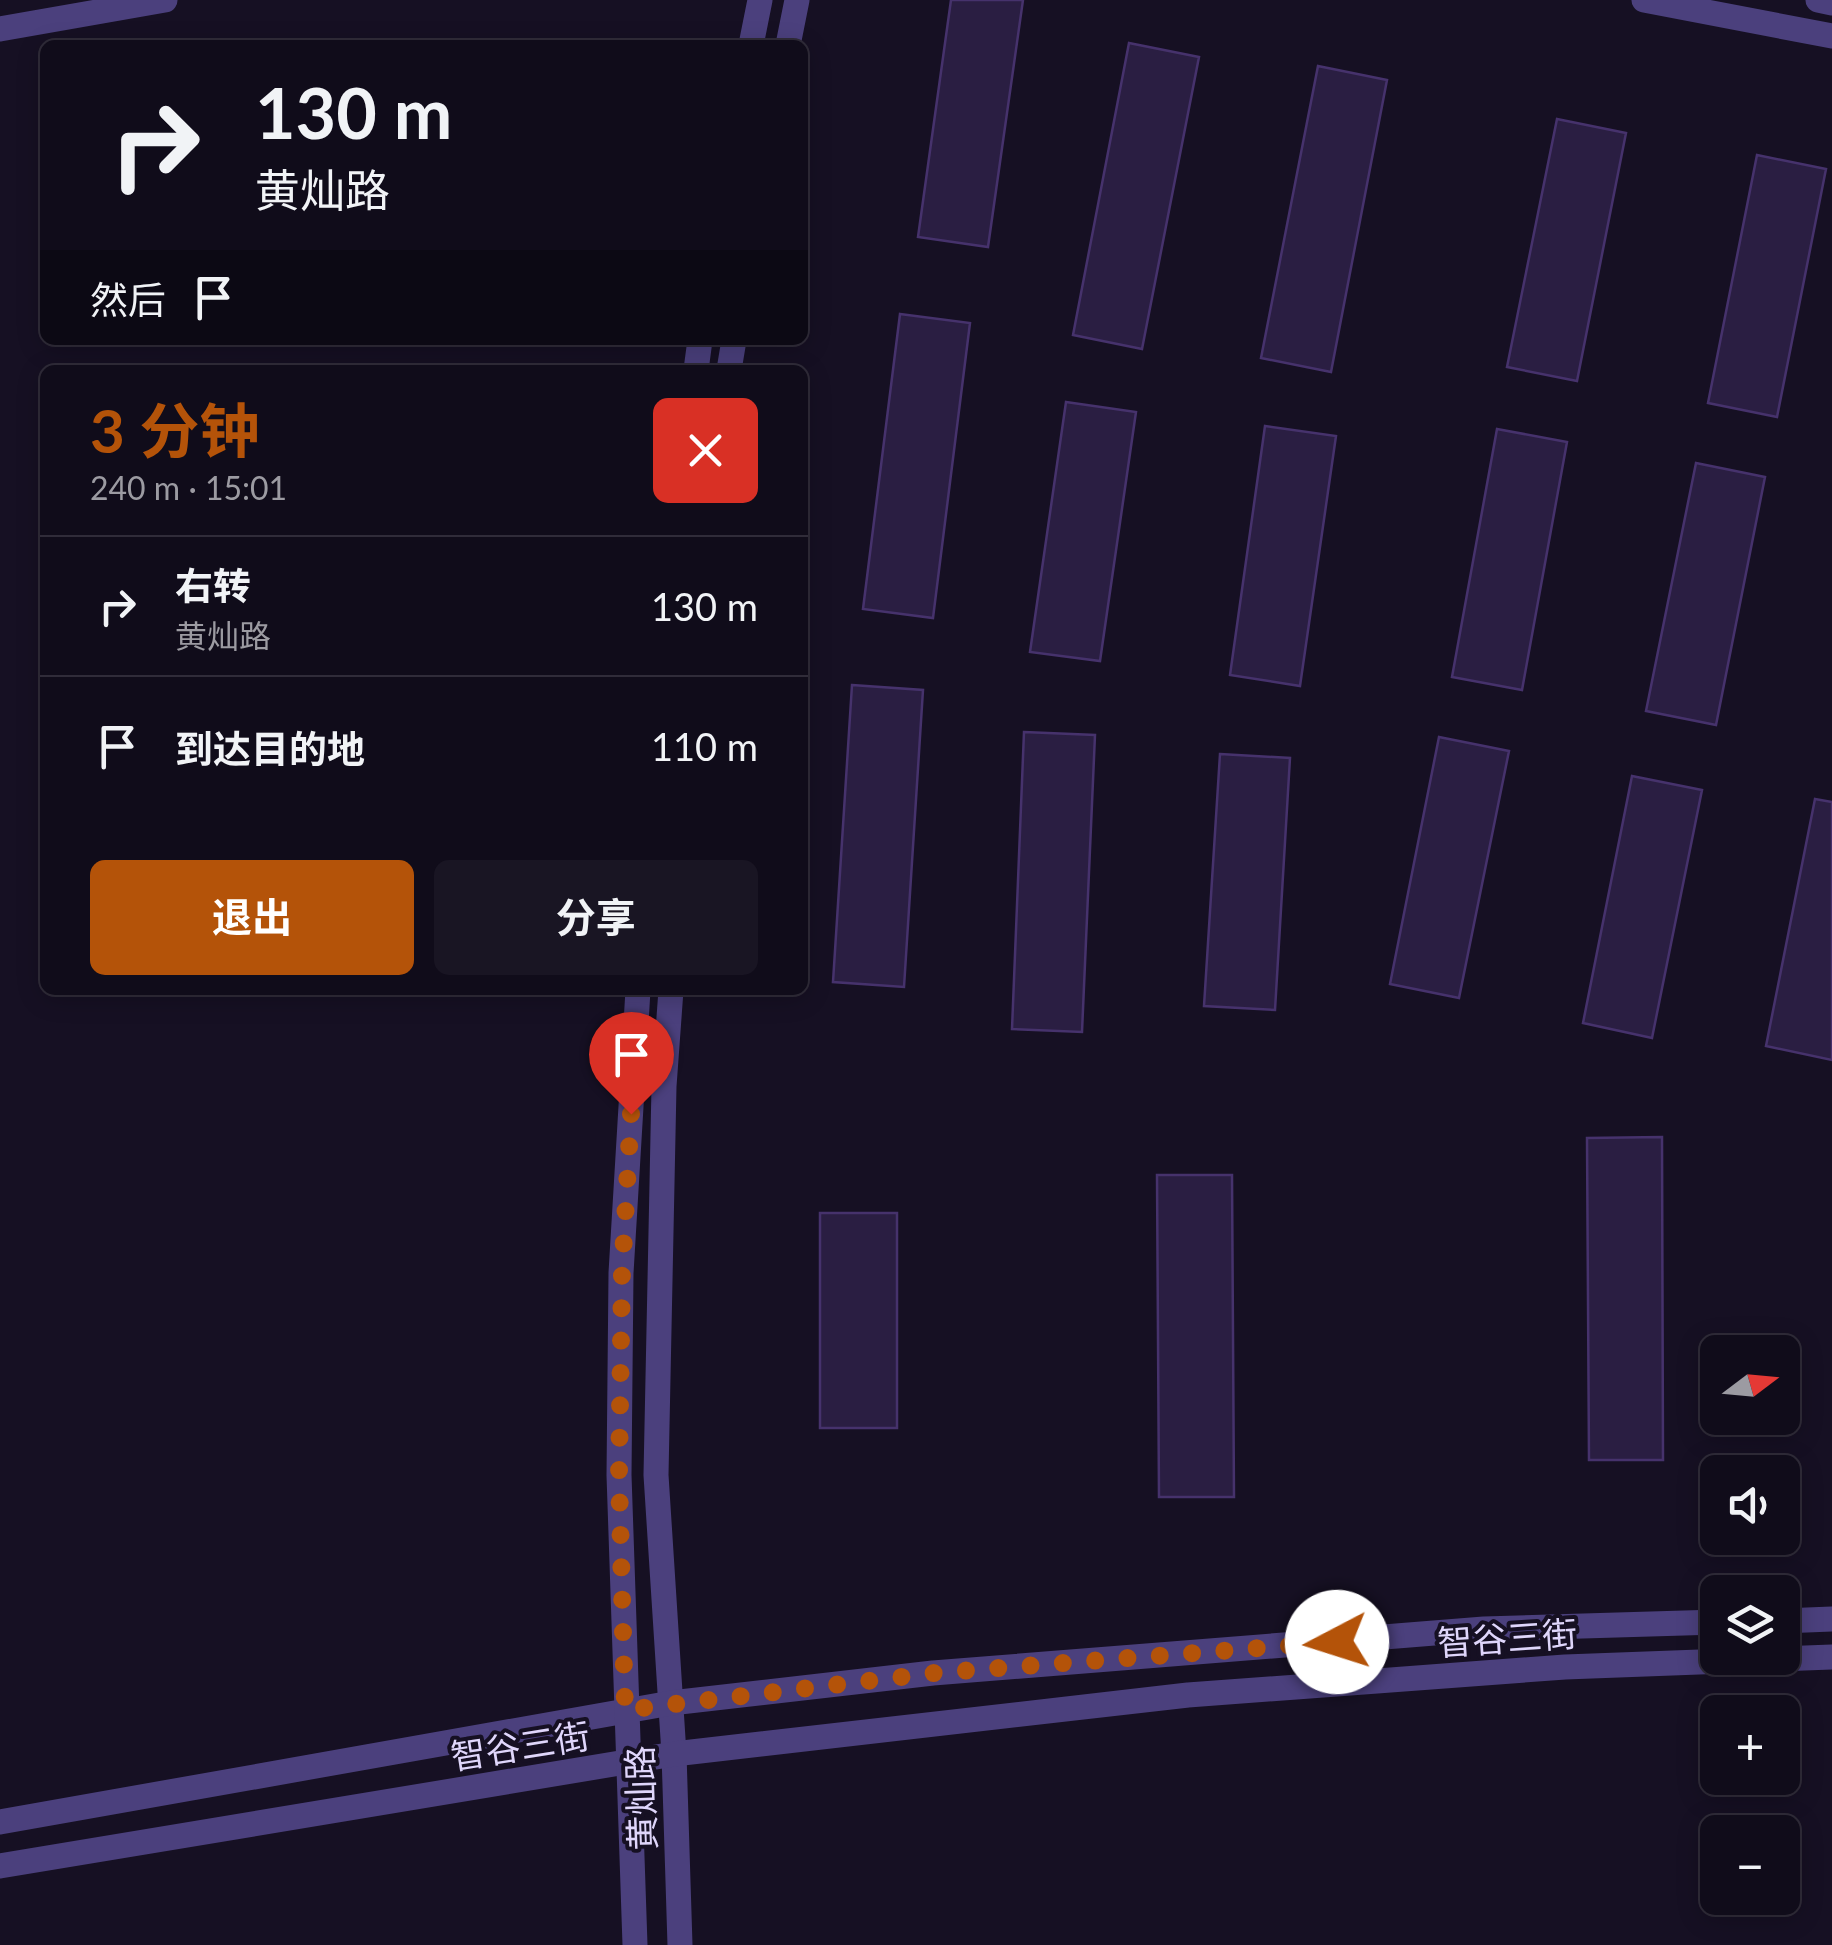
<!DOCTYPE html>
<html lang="zh">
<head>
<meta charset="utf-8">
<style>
	:root { --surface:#100c1a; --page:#191523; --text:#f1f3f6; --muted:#9c9ba2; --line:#302c39; --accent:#b45309 }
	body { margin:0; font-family:Lato,"Noto Sans SC",sans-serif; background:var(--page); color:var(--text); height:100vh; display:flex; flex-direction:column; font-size:38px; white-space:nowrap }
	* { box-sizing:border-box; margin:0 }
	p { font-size:32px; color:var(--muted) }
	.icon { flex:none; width:55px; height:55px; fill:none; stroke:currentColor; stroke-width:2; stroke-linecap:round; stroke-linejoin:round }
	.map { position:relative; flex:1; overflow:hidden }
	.panel { position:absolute; left:40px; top:365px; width:768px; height:630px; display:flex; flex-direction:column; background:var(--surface); border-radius:15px; box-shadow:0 5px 25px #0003,0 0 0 2px var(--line) }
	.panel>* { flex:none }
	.top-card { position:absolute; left:40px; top:40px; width:768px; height:305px; border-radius:15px; box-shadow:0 5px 25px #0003,0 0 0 2px var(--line); background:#100c1a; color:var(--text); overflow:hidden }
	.needle { width:65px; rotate:74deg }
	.tools { position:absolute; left:1700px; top:1335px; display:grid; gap:20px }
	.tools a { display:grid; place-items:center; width:100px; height:100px; border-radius:15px; background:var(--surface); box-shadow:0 5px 25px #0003,0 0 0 2px var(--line); font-size:50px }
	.pin { position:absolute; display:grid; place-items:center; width:85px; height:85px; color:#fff; margin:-102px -42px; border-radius:50% 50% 50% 0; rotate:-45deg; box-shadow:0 0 10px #0007 }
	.pin .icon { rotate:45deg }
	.me { position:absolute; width:110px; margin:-55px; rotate:265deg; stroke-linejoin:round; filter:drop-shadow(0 0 8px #0008) }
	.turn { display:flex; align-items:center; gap:35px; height:210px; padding:0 50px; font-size:45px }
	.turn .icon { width:130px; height:130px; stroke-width:2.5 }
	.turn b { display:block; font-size:70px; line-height:85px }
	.then { display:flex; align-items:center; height:95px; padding:0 50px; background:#0003; gap:20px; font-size:38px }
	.round { display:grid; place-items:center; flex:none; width:105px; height:105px; border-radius:15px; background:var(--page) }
	.head { display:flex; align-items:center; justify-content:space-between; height:170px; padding:0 50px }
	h1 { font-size:60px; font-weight:700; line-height:75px; color:var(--accent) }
	.action { display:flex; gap:20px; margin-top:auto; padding:20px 50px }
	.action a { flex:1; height:115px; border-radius:15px; background:var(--accent); color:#fff; font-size:40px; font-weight:700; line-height:115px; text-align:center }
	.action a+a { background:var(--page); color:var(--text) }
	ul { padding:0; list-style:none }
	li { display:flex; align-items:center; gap:30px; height:140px; padding:0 50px; border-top:2px solid var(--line) }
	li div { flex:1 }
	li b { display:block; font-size:38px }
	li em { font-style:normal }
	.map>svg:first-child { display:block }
	.building { fill:#2a1e42; stroke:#46326c; stroke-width:2.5 }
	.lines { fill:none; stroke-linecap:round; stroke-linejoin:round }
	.tertiary { stroke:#4b407d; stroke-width:25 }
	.route { stroke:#b45309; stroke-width:18; stroke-dasharray:0 32.4 }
	.labels { text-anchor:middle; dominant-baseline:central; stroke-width:8; stroke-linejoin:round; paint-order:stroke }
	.street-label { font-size:35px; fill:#dfd6fb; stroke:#161023 }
</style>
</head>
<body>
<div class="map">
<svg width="1832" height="1945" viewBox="0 0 1832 1945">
	<rect width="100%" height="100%" fill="#161023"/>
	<!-- building -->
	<g class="building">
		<polygon points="951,0 1023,0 988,247 918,237"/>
		<polygon points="1129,43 1199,57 1142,349 1073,335"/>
		<polygon points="1318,66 1387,80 1331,372 1261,358"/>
		<polygon points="1557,119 1626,133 1577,381 1507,367"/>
		<polygon points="1757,155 1826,169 1777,417 1708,403"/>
		<polygon points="900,314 970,323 933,618 863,609"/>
		<polygon points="1066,402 1136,412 1100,661 1030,652"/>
		<polygon points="1265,426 1336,436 1300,686 1230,675"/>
		<polygon points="1497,429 1567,442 1522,690 1452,677"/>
		<polygon points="1696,463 1765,477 1716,725 1646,711"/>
		<polygon points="852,685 923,690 904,987 833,982"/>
		<polygon points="1024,732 1095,735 1082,1032 1012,1029"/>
		<polygon points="1439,737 1509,751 1459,998 1390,984"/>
		<polygon points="1220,754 1290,758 1275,1010 1204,1006"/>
		<polygon points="1632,776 1702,790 1652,1038 1583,1023"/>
		<polygon points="1815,799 1832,802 1832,1060 1766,1046"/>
		<polygon points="1662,1137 1663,1460 1589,1460 1587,1138"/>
		<polygon points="1157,1175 1232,1175 1234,1497 1159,1497"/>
		<rect x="820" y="1213" width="77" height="215"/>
	</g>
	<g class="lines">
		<!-- tertiary -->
		<g class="tertiary">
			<polyline points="1644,0 1832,36"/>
			<polyline points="1818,0 1832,3"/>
			<polyline points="0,29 165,0"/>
			<polyline points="751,45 760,0"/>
			<polyline points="788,45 797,0"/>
			<polyline points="696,370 700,340"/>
			<polyline points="729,370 734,340"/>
			<polyline points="671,990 664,1086 656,1475 674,1754 680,1945"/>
			<polyline points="1782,1621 1832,1619"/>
			<polyline points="0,1822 671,1703 933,1673 1484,1629 1718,1622"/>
			<polyline points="0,1866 674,1754 1188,1695 1565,1667 1832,1657"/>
			<polyline points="635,1945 619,1475 621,1273 638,990"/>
		</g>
	</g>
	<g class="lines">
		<!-- route -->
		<polyline class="route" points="631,1114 622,1273 619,1475 625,1710 934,1673 1337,1642"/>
	</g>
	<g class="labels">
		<!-- street labels -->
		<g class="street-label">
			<text transform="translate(1507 1637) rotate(-4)">智谷三街</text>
			<text transform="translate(520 1745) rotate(-9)">智谷三街</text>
			<text transform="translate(640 1798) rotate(-92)">黄灿路</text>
		</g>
	</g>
</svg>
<div class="tools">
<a><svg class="needle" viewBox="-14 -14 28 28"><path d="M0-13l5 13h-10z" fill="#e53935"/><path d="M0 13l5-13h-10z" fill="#9c9ba2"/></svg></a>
<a><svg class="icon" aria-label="sound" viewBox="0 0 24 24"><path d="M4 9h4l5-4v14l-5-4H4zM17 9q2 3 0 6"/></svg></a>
<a><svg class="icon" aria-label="layers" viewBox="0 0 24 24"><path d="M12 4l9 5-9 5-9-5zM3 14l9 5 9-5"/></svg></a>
<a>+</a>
<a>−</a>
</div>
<div class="pin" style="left:631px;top:1114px;background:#d93025"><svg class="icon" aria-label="arrive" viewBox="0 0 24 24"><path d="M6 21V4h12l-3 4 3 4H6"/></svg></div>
<svg class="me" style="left:1337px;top:1642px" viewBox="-20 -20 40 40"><circle r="19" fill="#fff"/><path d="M0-13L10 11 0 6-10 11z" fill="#b45309"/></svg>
<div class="top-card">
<div class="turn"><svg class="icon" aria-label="right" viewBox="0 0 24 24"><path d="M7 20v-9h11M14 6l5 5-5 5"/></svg><div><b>130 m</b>黄灿路</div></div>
<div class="then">然后<svg class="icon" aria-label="arrive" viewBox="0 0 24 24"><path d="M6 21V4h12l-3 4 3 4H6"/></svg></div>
</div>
<section class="panel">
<div class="head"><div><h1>3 分钟</h1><p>240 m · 15:01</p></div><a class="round" style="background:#d93025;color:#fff"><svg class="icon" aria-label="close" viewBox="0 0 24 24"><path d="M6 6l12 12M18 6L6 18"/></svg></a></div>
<ul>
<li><svg class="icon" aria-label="right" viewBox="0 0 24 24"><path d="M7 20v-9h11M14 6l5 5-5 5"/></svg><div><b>右转</b><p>黄灿路</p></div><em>130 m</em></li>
<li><svg class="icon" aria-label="arrive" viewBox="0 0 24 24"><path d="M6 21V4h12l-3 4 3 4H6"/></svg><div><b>到达目的地</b></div><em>110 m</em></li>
</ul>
<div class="action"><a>退出</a><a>分享</a></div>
</section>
</div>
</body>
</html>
